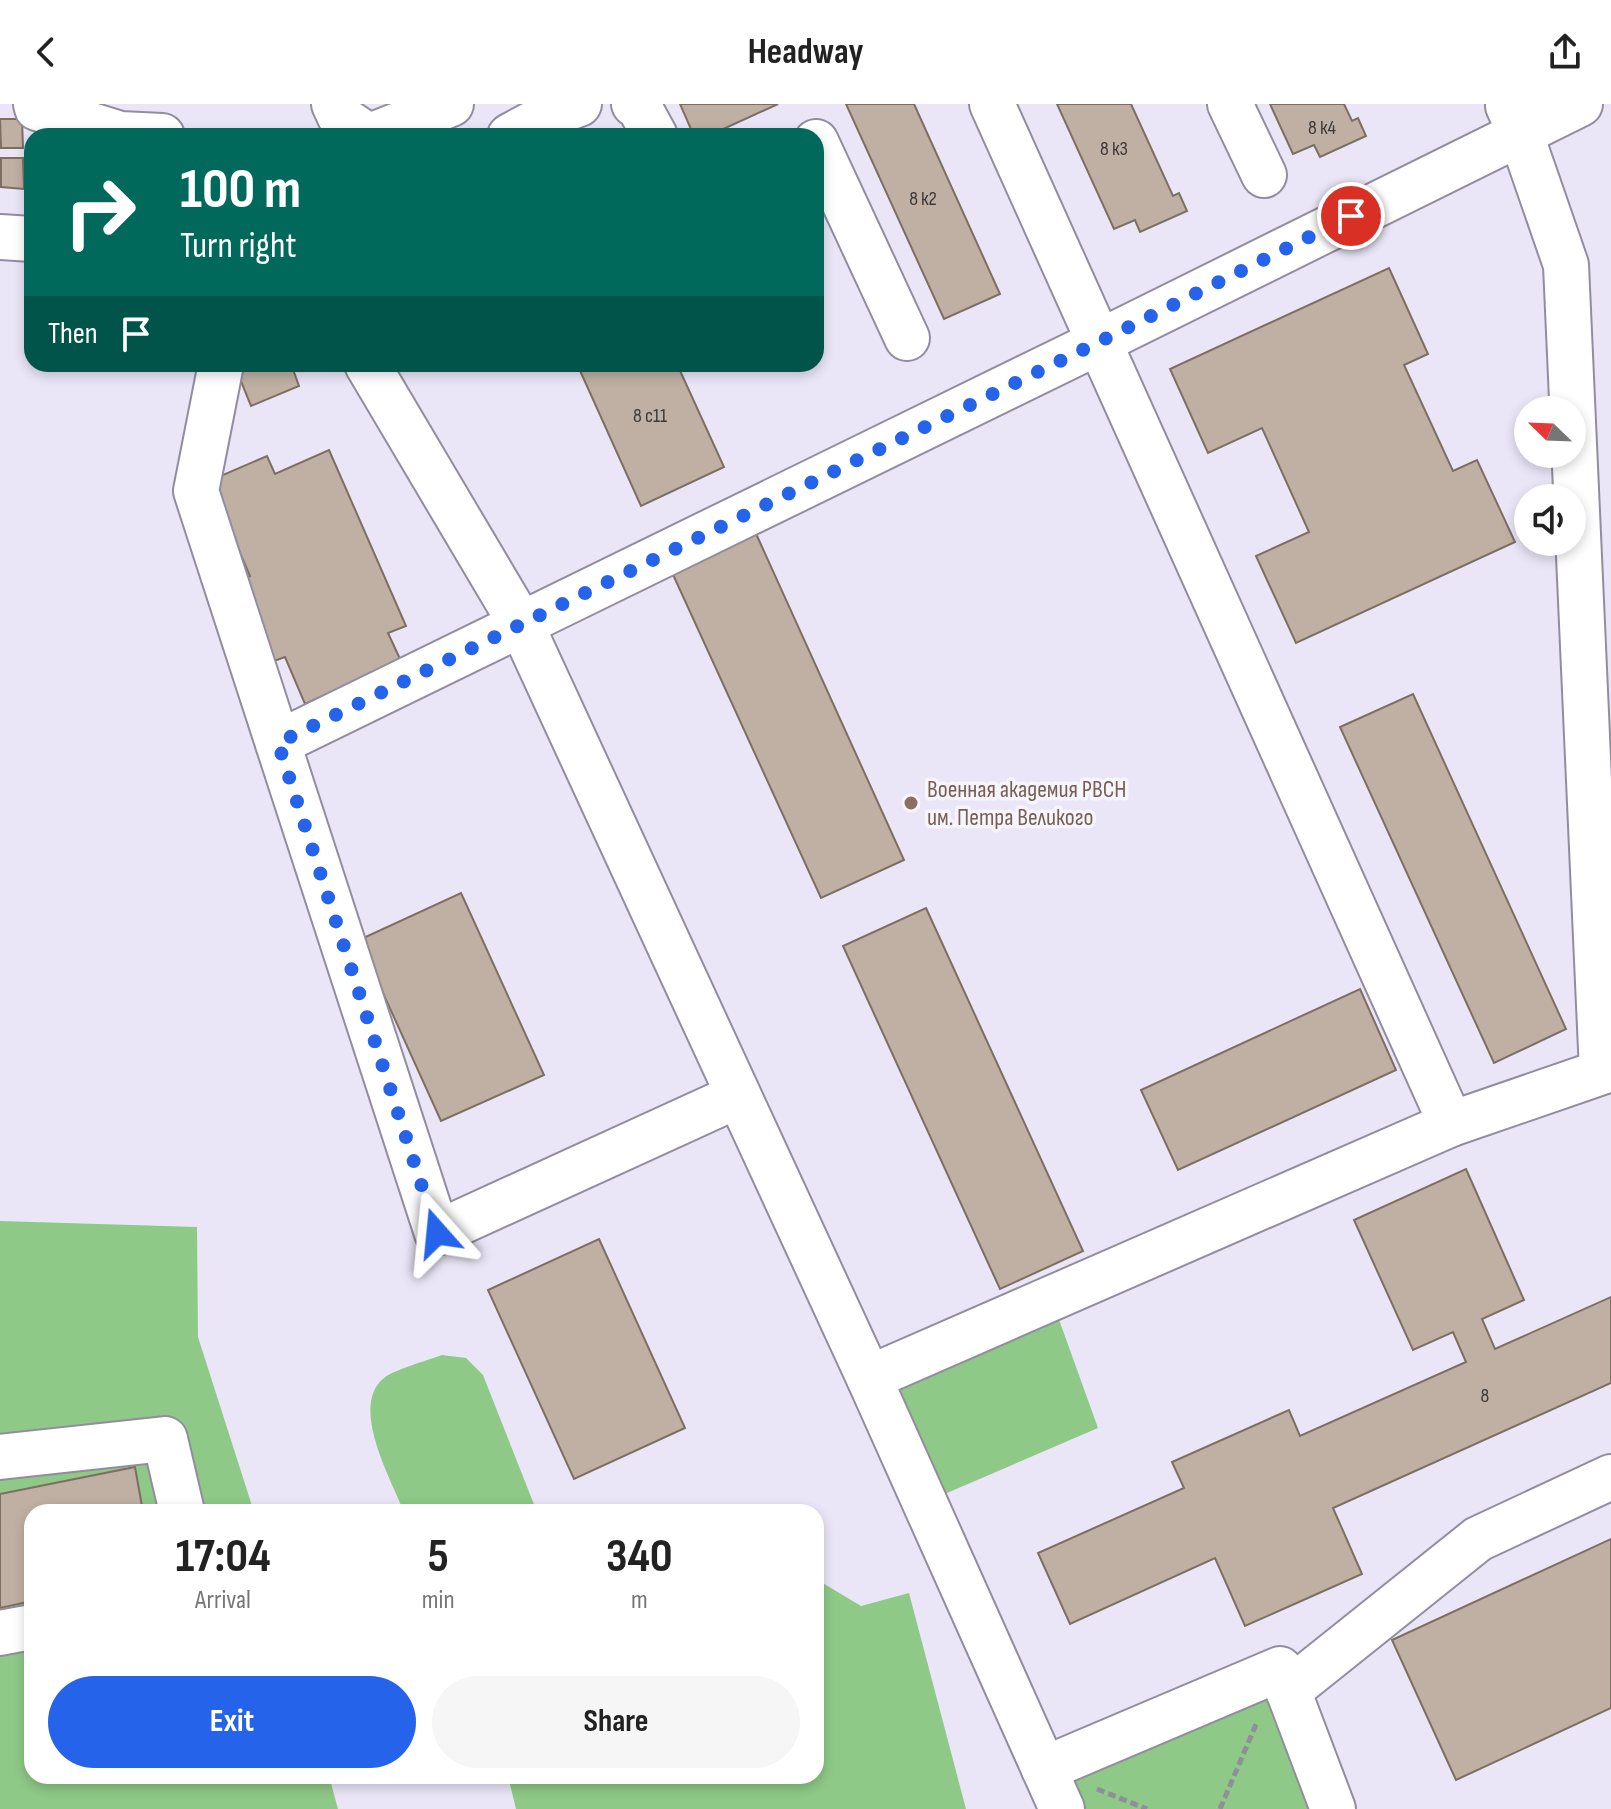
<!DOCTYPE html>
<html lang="en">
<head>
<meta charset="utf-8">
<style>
	:root { --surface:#fff; --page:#f6f6f6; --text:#222; --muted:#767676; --accent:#2563eb }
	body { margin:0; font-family:"Sofia Sans Condensed",sans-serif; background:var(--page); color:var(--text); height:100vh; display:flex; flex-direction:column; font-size:30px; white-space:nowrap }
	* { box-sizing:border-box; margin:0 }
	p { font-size:26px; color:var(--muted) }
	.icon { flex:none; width:44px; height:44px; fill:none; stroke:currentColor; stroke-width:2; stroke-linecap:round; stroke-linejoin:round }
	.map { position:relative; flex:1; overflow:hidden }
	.drawer { position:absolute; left:24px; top:1400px; width:800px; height:280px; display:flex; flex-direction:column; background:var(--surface); border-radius:24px; box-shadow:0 4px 12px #0003 }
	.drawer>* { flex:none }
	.guide { position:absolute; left:24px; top:24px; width:800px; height:244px; border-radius:24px; box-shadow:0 4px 12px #0003; background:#00695c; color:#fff; overflow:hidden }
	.needle { width:52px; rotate:293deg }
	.fabs { position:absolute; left:1514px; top:292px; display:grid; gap:16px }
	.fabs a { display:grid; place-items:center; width:72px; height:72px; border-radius:50%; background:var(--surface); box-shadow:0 4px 12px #0003; font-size:40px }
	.pin { position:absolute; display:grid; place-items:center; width:68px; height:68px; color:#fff; margin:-34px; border:4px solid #fff; border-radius:50%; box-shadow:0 2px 8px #0007 }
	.me { position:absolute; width:88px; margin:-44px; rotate:342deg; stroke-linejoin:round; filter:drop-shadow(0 0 6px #0008) }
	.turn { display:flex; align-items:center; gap:28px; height:168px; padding:0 24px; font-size:36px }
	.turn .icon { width:104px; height:104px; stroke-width:2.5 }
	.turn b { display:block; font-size:56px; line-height:68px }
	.then { display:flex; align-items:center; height:76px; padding:0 24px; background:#0003; gap:16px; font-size:30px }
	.eta { display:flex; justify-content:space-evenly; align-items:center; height:136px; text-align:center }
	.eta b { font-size:48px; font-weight:700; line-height:56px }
	.primary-button { display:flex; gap:16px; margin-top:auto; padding:16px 24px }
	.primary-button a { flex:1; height:92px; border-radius:48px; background:var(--accent); color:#fff; font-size:32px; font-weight:700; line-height:92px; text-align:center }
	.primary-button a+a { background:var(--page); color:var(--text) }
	header { display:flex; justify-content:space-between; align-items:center; height:104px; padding:0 24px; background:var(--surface); font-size:36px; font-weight:700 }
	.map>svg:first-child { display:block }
	.green { fill:#8ec987 }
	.building { fill:#bfb0a3; stroke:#7c6f62; stroke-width:2 }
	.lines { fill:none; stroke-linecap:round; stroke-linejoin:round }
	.minor-casing { stroke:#928d9e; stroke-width:48 }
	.path { stroke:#908e9b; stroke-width:5; stroke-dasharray:8 4; stroke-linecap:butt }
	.minor { stroke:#fff; stroke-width:44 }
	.route { stroke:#2563eb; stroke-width:14; stroke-dasharray:0 25.2 }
	.education-dot { fill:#8d6e63; stroke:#f7f5fc; stroke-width:3 }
	.labels { text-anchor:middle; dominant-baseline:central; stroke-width:7; stroke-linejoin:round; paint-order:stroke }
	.number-label { font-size:20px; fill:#3c3738 }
	.education-label { font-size:24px; fill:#785e54; stroke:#f7f5fc; text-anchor:start }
</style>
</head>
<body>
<header><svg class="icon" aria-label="back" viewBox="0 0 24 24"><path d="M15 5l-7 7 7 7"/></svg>Headway<svg class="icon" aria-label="share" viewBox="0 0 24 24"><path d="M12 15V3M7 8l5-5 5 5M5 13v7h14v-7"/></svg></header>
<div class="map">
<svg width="1611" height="1705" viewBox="0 0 1611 1705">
	<rect width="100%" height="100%" fill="#eae6f8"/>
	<!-- green -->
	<g class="green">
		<polygon points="0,1117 197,1123 198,1233 254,1408 32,1408 32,1672 329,1672 338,1705 0,1705"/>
		<polygon points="1057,1210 1098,1324 940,1392 892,1299 900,1280"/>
		<path d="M442,1251L466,1254L483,1271L537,1408H404C391,1375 349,1302 384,1274C393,1266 429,1256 442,1251Z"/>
		<polygon points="816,1475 861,1502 909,1489 966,1705 516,1705 508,1672 816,1672"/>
		<polygon points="1251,1591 1272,1597 1316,1705 1077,1705 1067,1683 1077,1664"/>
	</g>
	<!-- building -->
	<g class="building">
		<polygon points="680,0 778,0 708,32 694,32"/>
		<polygon points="846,0 914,0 1000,190 944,215"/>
		<polygon points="1057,0 1131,0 1173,92 1179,89 1187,107 1140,128 1135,116 1114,125"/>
		<polygon points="1270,0 1344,0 1352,17 1358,14 1366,32 1320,53 1314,41 1293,50"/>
		<polygon points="0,15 22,15 23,44 1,44"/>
		<polygon points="1,54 23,54 24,85 1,83"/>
		<polygon points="1389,164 1428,250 1404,261 1453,367 1477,356 1515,438 1296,539 1256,452 1309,428 1262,324 1208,349 1170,265"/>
		<polygon points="234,260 291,260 299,282 251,302"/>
		<polygon points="577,260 677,260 724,363 641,402"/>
		<polygon points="329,346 406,522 388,529 401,557 305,600 285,553 274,557 240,477 250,472 209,377 267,352 275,370"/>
		<polygon points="748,412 904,756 821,794 664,451"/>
		<polygon points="1413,590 1566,925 1494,959 1340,623"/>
		<polygon points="461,789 544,971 441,1017 359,836"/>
		<polygon points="926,804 1083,1147 1000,1185 843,842"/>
		<polygon points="1360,885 1396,966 1178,1066 1141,986"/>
		<polygon points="1466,1065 1524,1196 1482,1215 1495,1245 1611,1193 1611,1279 1333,1404 1362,1470 1245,1522 1215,1454 1070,1520 1038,1449 1184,1384 1172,1358 1289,1306 1300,1332 1466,1258 1453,1228 1413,1246 1354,1116"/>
		<polygon points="599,1135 685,1324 574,1375 488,1186"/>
		<polygon points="135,1363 143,1408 32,1408 32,1497 0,1504 0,1390"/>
		<polygon points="1611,1435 1611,1604 1456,1676 1392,1536"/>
	</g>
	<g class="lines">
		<!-- minor casing -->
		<g class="minor-casing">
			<g id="minor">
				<polyline points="36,0 37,4 120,30 162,32"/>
				<polyline points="334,0 340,13 368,32"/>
				<polyline points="634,0 638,1 655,32"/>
				<polyline points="1230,0 1264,71"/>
				<polyline points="370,32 451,0"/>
				<polyline points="510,32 549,11 579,0"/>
				<polyline points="816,38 907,234"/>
				<polyline points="0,133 32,135"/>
				<polyline points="221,260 196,387 437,1129 724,998"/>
				<polyline points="367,260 521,520 869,1274 1062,1705"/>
				<polyline points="278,639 1099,238 1580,0"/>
				<polyline points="1451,1020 1602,968 1566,161 1520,28 1508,2"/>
				<polyline points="869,1274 1451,1020 992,0"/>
				<polyline points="0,1353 165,1335 182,1408"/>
				<polyline points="0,1529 32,1523"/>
				<polyline points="1288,1587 1478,1435 1611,1373"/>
				<polyline points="1044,1665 1280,1565 1333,1705"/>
			</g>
		</g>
		<!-- path -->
		<g class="path">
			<polyline points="1097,1685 1147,1705"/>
			<polyline points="1220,1705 1257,1618"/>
		</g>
		<!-- minor -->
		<use href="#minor" class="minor"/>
	</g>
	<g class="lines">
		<!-- route -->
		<polyline class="route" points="437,1129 278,639 1099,238 1351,112"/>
	</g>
	<!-- markers -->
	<circle class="education-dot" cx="911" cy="699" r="8"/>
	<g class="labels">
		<!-- number labels -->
		<g class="number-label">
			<text x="1322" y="24">8 к4</text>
			<text x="1114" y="45">8 к3</text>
			<text x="923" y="95">8 к2</text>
			<text x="650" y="312">8 с11</text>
			<text x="1485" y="1292">8</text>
		</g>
		<!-- education labels -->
		<g class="education-label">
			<text x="927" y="685">Военная академия РВСН<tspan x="927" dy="28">им. Петра Великого</tspan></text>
		</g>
	</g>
</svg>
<div class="fabs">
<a><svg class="needle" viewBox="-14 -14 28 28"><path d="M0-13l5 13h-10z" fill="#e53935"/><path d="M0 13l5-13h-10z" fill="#767676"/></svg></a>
<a><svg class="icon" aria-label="sound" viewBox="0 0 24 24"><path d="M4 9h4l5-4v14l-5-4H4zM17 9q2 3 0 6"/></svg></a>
</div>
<div class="pin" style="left:1351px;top:112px;background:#d93025"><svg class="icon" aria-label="arrive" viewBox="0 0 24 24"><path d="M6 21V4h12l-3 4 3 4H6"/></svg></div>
<svg class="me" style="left:437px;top:1129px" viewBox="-20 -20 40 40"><path d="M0-17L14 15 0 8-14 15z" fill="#2563eb" stroke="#fff" stroke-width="4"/></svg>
<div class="guide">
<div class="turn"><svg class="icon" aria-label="right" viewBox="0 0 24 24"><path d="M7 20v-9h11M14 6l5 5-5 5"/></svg><div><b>100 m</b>Turn right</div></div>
<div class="then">Then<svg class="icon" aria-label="arrive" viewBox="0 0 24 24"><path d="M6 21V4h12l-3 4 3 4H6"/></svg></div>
</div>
<section class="drawer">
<div class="eta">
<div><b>17:04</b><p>Arrival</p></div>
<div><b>5</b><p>min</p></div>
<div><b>340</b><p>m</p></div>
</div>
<div class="primary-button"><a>Exit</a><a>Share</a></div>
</section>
</div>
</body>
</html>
